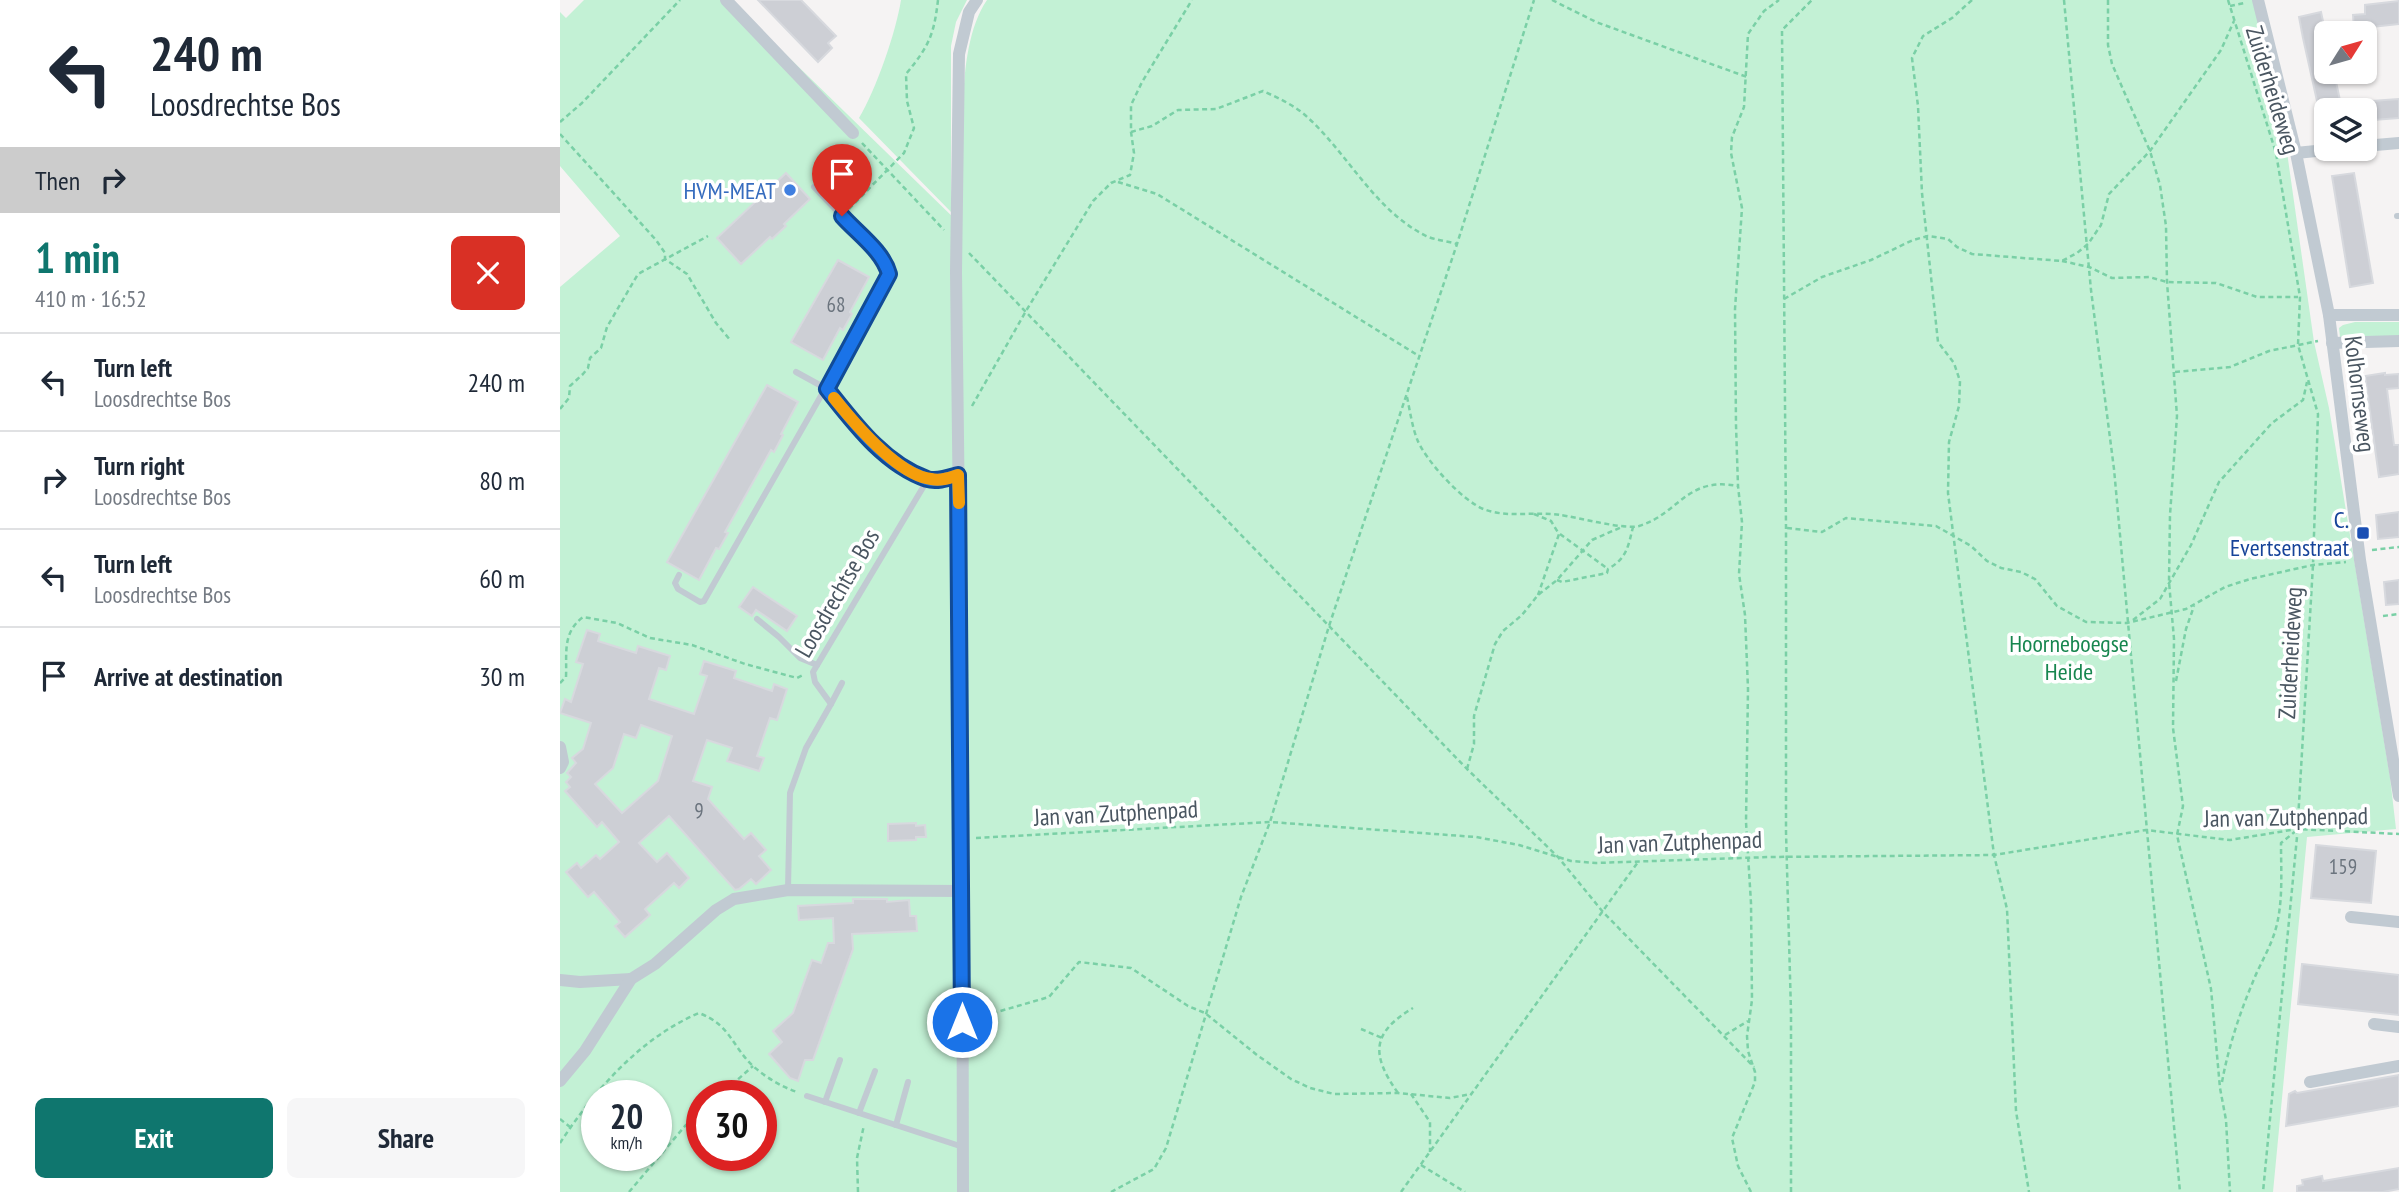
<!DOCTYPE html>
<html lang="en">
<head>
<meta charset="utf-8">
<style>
	:root { --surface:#fff; --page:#f6f6f7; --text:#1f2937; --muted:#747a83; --line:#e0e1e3; --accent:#0f766e }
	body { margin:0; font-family:"PT Sans Narrow",sans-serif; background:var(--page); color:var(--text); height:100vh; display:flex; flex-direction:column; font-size:26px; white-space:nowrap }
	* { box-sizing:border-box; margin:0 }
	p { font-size:23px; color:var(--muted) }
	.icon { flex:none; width:38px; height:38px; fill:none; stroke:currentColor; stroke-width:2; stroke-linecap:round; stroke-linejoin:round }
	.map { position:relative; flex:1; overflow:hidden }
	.details { display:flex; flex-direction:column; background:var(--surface); width:560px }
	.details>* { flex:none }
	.hud { background:#fff; color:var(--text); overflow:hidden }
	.needle { width:46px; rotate:53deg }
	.controls { position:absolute; left:1754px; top:21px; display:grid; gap:14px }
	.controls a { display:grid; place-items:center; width:63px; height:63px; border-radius:10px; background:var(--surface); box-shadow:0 2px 5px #0004; font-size:35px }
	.speed { position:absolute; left:21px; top:1080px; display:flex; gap:14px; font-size:35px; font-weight:700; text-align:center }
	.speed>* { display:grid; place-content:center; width:91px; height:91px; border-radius:50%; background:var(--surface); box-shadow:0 2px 5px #0004; line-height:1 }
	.speed small { font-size:18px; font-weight:400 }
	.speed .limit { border:10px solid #d22; background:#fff; color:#111 }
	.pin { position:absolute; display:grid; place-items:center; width:60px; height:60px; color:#fff; margin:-72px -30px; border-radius:50% 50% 50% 0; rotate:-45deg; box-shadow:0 0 7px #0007 }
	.pin .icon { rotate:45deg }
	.me { position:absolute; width:77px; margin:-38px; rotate:0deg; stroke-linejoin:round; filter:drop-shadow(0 0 5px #0008) }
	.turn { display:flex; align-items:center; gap:24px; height:147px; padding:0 35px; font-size:32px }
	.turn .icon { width:91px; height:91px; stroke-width:2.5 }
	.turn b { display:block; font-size:49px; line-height:60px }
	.then { display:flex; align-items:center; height:66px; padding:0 35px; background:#0003; gap:14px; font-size:26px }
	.round { display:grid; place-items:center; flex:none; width:74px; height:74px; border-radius:10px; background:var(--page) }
	.summary { display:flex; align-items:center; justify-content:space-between; height:119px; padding:0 35px }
	h1 { font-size:42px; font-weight:600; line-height:52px; color:var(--accent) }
	.cta { display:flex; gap:14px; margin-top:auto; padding:14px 35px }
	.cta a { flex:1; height:80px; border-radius:10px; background:var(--accent); color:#fff; font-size:28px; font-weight:600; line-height:80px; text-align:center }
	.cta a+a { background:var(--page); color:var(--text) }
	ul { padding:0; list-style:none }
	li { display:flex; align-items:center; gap:21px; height:98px; padding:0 35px; border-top:2px solid var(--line) }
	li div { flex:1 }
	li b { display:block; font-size:26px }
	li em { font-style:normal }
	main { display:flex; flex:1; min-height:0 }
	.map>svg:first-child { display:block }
	.green { fill:#c3f1d5; fill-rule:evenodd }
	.building { fill:#cdcfd5; stroke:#d7d9de; stroke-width:2; fill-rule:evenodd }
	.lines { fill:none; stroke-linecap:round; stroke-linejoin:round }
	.path { stroke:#7ad0a6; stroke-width:2.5; stroke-dasharray:5 3.5; stroke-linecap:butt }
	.service { stroke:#c1cad2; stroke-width:6 }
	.minor { stroke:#c1cad2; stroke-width:12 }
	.route-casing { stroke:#114b97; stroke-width:18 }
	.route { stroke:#1a73e8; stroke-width:12 }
	.slow { stroke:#f59e0b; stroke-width:12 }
	.shop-dot { fill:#3f7fe0; stroke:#fff; stroke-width:2.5 }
	.transit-dot { fill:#1a4fb4; stroke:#fff; stroke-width:2.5 }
	.labels { text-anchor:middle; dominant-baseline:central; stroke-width:7; stroke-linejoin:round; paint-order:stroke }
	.number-label { font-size:21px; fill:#6b747e }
	.street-label { font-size:24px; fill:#4a5661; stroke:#fff }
	.shop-label { font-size:24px; fill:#366cbe; stroke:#fff; text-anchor:end }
	.transit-label { font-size:24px; fill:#164399; stroke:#fff; text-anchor:end }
	.park-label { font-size:24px; fill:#17864f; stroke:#fff }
</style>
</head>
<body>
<main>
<section class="details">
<div class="hud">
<div class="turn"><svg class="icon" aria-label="left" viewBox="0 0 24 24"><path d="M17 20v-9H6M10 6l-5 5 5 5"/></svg><div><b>240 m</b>Loosdrechtse Bos</div></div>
<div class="then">Then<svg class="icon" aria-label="right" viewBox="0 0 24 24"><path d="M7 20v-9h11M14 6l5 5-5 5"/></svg></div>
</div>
<div class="summary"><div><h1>1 min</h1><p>410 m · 16:52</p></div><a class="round" style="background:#d93025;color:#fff"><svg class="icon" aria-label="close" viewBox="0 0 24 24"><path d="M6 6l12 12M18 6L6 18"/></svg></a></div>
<ul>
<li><svg class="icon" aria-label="left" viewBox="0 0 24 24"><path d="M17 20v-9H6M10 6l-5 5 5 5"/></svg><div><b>Turn left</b><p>Loosdrechtse Bos</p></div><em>240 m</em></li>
<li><svg class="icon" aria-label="right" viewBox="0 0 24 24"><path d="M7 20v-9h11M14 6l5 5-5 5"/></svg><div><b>Turn right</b><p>Loosdrechtse Bos</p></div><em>80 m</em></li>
<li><svg class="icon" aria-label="left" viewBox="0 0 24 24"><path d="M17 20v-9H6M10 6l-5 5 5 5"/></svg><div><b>Turn left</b><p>Loosdrechtse Bos</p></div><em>60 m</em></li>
<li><svg class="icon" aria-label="arrive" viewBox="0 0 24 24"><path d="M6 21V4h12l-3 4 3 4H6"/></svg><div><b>Arrive at destination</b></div><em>30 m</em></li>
</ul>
<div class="cta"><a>Exit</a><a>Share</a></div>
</section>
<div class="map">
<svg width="1839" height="1192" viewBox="0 0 1839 1192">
	<rect width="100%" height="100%" fill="#f5f3f3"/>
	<!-- green -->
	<g class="green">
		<path d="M24,0H170L399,223C408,159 391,53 427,0H1694L1722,117L1754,342L1769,408L1830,777L1836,829L1747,837L1713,1192H0V287L60,236L0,166V12L6,18ZM37,1096H96V1155H37ZM142,1096H201V1155H142Z"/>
		<path d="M341,0H407L396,22L391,46V212L299,118C316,90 336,32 341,0Z"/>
		<polygon points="1795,322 1839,322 1839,338 1780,337 1779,328 1783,325"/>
	</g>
	<!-- building -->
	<g class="building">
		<polygon points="198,0 241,0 276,36 268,43 272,48 258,62"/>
		<polygon points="1839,1 1839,24 1794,29 1793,15 1805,14 1805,5"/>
		<polygon points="1761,12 1766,35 1766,72 1774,72 1782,110 1759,110 1743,38 1739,17"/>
		<polygon points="1839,99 1839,118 1814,120 1812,101"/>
		<polygon points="226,173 250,199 224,224 226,226 212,239 210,237 181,264 157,238"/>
		<polygon points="1794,173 1813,283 1790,287 1772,176"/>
		<polygon points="278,260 309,277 290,312 292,314 283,330 280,328 263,360 231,342"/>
		<polygon points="1825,373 1825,375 1839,374 1839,388 1827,389 1834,445 1839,445 1839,474 1819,477 1805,376"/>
		<polygon points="207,385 238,402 221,434 223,435 214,452 211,450 165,532 168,533 159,549 156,548 139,580 107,562"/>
		<polygon points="1839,512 1839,537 1818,539 1816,515"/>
		<polygon points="1839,580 1839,604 1826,605 1824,582"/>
		<polygon points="193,587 237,616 227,631 196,610 192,616 179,607"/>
		<path d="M27,630L40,634L38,641L76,653L78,646L110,656L106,670L99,668L89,699L134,714L147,676L140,674L144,661L176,671L174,678L212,691L214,684L227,689L217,720L210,718L197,756L204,758L199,771L167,761L172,748L147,740L133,781L152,787L148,799L184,839L191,833L206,850L199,856L211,870L196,884L191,879L179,889L175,890L109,816L79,843L97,862L107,853L129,878L119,888L114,883L85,909L90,915L65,937L55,926L60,922L34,892L28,897L6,872L17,863L21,868L36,855L40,859L59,842L42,822L37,827L5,791L10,787L6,782L11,777L7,773L16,763L12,758L23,749L31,723L0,713L5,699L11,702L23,664L16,662ZM81,725L112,736L98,781L62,813L35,784L53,768L64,734L76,738Z"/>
		<polygon points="356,823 356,826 365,825 366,837 356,837 356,840 328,841 328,824"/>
		<polygon points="1756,845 1816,851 1811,903 1751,898"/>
		<polygon points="293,899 327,899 327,902 349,900 350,916 356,916 357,931 292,934 293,949 253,1060 245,1060 238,1081 230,1078 209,1054 222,1042 213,1031 233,1013 252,960 261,963 268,943 274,943 273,918 239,920 238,906 293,903"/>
		<polygon points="1742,964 1839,975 1839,1015 1738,1004"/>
		<polygon points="1839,1075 1839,1106 1726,1126 1729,1094 1735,1091 1737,1093"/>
		<polygon points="1839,1168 1839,1189 1823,1192 1737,1192 1737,1186 1743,1185 1742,1180 1762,1176 1763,1181"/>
	</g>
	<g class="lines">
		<!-- path -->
		<g class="path">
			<polyline points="992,0 1036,22 1187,77"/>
			<polyline points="1412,0 1392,18 1363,36 1352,58 1358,106 1362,193 1378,342 1394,363 1400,381 1399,406 1389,442 1388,493 1434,855 1447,909 1456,1111 1469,1192"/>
			<polyline points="1504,0 1531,290 1554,469 1620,1192"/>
			<polyline points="1548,0 1548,45 1552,64 1590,151 1600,185 1606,226 1607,282 1617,416 1610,515 1609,582 1614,639 1613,728 1623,806 1617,835 1651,989 1660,1088 1666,1120 1670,1192"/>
			<polyline points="1668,0 1716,153 1740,297 1738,345 1758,414 1753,565 1737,837 1703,1192"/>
			<polyline points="1670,6 1684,3"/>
			<polyline points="0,122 22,103 120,0"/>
			<path d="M571,132L592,126L618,110L656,109L703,91C718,98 732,104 745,115C788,153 813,209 866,236C875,240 887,241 897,244"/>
			<polyline points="0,134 96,240 105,253 105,259 127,274 156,323 171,341"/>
			<polyline points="302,143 384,230"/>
			<polyline points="558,182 597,194 859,356"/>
			<path d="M289,209L344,153L354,128L347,101L346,74C369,46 374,35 378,0"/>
			<polyline points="409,253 907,769 998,857 1043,912 1194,1067"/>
			<polyline points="1502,261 1529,267 1552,278 1589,277 1607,282 1656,283 1697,297 1738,297"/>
			<polyline points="1224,299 1262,277 1311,260 1353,240 1368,236 1388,239 1397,247 1412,254 1502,261 1517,253 1528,244 1541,225 1549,194 1590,151 1661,50 1674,21"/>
			<polyline points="1615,372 1670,367 1709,351 1758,341"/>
			<path d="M847,397C850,411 852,426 857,439C865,460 904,503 926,510C949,518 976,511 1000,515C1017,517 1064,530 1079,526C1119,514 1126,476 1178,486"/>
			<polyline points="412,406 466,311 533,201 551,183 570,175 574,153 571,132 571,105 582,82 632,0"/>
			<polyline points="0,409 9,398 10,386 23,374 28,368 30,358 41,348 47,327 78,274 148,236"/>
			<polyline points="974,514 991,521 999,534 978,595"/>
			<polyline points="1227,528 1262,532 1286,518 1376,526 1411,546 1427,561 1441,568 1461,572 1475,579 1497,606 1526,622 1567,623 1626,609 1665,587 1690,579 1753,565 1786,562"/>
			<polyline points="1000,534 1048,569"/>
			<polyline points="1812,550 1839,547"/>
			<path d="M997,580L1002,582L1047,573L1048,569C1067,558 1068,547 1073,527"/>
			<polyline points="1823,616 1839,614"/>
			<polyline points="1573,620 1600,599 1631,545 1659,482 1712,423 1743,400 1747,382"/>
			<polyline points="1616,681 1626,629 1634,606"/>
			<path d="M0,683L6,677C7,653 2,633 23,617L57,623L90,638L132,645L185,664L237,678L243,675"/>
			<polyline points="907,769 914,744 914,716 935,644 943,631 962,615 978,595 997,580 1032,540 1064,526"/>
			<polyline points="416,838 710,822 916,837 959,845 1011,861 1036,863 1210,857 1434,855 1586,830 1670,840 1737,829 1839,834"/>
			<polyline points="416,1018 489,997 519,962 571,968 628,1006 645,1013 697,1055 731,1079 750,1088 774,1094 838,1093 890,1098 911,1094"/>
			<polyline points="801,1029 822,1038"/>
			<polyline points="1165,1035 1188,1021"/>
			<path d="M1662,1082C1668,1049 1679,1015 1692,984C1700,963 1712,946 1717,924C1723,898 1721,870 1721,843L1737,830"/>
			<path d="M838,1093C811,1055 811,1033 853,1008"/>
			<polyline points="851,1094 870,1122 870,1152"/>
			<polyline points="159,1096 193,1066"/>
			<polyline points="0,1119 10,1127"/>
			<path d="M0,1143C34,1091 80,1038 139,1013C171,1025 172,1047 194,1067C207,1078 222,1087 237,1092"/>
			<polyline points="861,1165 905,1192"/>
			<polyline points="69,1192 125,1126 142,1111"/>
			<polyline points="298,1192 297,1158 304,1125"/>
			<polyline points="551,1192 594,1169 606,1148 681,897 710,822 769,626 897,244 974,0"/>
			<polyline points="841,1192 1078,862"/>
			<polyline points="1191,1192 1178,1166 1172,1138 1195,1082 1195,1072 1188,1051 1187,1036 1192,1000 1191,903 1186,822 1188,689 1185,615 1179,574 1182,522 1178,486 1176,425 1175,309 1182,208 1171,153 1172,137 1184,107 1188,34 1204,11 1219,0"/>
			<polyline points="1231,1192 1231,1012 1226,832 1226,528 1222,30 1252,0"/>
		</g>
		<!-- service -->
		<g class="service">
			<polyline points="1837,216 1839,216"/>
			<polyline points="236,372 267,389 295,425 333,461 368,479 384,480 398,475"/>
			<path d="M119,575L115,583L118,589L140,602L144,601L327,280C330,270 326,264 320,256L254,187"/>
			<polyline points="197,619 219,637 240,658 257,665"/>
			<polyline points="271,704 282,683"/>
			<polyline points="228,889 230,793 246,748 271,704 255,682 253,672 368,479"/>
			<polyline points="247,1096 403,1147"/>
			<polyline points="265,1102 280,1060"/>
			<polyline points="299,1113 315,1071"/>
			<polyline points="336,1125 348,1082"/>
		</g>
		<!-- minor -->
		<g class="minor">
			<polyline points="166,0 293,133"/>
			<polyline points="1698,0 1736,153 1769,315 1800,560 1839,796"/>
			<polyline points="1804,146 1839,143"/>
			<polyline points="1736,153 1776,149"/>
			<polyline points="1769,315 1839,315"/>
			<polyline points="1772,343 1839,341"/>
			<polyline points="0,747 3,762 0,768"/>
			<polyline points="1791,917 1839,922"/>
			<polyline points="0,980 20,982 71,979"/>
			<polyline points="1814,1024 1839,1027"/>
			<polyline points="0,1081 25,1051 71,979 95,964 156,910 174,899 228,890 402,891"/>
			<polyline points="1750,1082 1839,1066"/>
			<polyline points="403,1192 402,768 396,272 399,54 409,12 417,0"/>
		</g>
	</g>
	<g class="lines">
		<!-- route casing -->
		<g class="route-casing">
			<path id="route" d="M282,216C297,233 323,251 329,274L267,389C294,423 324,464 367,479C377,482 388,478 398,475L402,1022"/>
		</g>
		<!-- route -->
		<use href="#route" class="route"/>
		<!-- slow -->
		<path class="slow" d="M274,398C294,423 338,475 371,479C381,481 389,478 398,475L399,503"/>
	</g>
	<!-- markers -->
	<circle class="shop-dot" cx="230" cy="190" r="7"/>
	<rect class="transit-dot" x="1796" y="526" width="14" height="14" rx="3.5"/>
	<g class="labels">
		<!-- number labels -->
		<g class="number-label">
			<text x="276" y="304">68</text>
			<text x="139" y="810">9</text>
			<text x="1783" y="866">159</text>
		</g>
		<!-- street labels -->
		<g class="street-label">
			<text transform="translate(1713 90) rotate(73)">Zuiderheideweg</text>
			<text transform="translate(1800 394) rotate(83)">Kolhornseweg</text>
			<text transform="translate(277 593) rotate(-60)">Loosdrechtse Bos</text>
			<text transform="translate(1730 653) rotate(-87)">Zuiderheideweg</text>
			<text transform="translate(556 813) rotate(-3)">Jan van Zutphenpad</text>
			<text transform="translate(1726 817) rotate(-1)">Jan van Zutphenpad</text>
			<text transform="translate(1120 842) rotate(-2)">Jan van Zutphenpad</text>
		</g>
		<!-- shop labels -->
		<g class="shop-label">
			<text x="216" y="190">HVM-MEAT</text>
		</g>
		<!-- transit labels -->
		<g class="transit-label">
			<text x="1789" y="519">C.<tspan x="1789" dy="28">Evertsenstraat</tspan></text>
		</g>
		<!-- park labels -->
		<g class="park-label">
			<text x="1509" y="643">Hoorneboegse<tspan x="1509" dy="28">Heide</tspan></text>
		</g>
	</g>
</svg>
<div class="controls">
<a><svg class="needle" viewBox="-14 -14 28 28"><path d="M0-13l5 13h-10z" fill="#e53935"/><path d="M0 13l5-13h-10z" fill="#747a83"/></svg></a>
<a><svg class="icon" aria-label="layers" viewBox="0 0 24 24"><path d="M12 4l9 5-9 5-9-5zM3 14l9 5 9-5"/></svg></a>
</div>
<div class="speed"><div>20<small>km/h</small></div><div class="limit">30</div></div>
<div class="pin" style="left:282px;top:216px;background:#d93025"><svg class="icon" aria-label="arrive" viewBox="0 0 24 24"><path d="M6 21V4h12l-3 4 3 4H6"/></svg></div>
<svg class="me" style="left:402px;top:1022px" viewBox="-20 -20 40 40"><circle r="17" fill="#1a73e8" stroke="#fff" stroke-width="3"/><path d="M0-11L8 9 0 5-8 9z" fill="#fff"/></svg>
</div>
</main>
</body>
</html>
